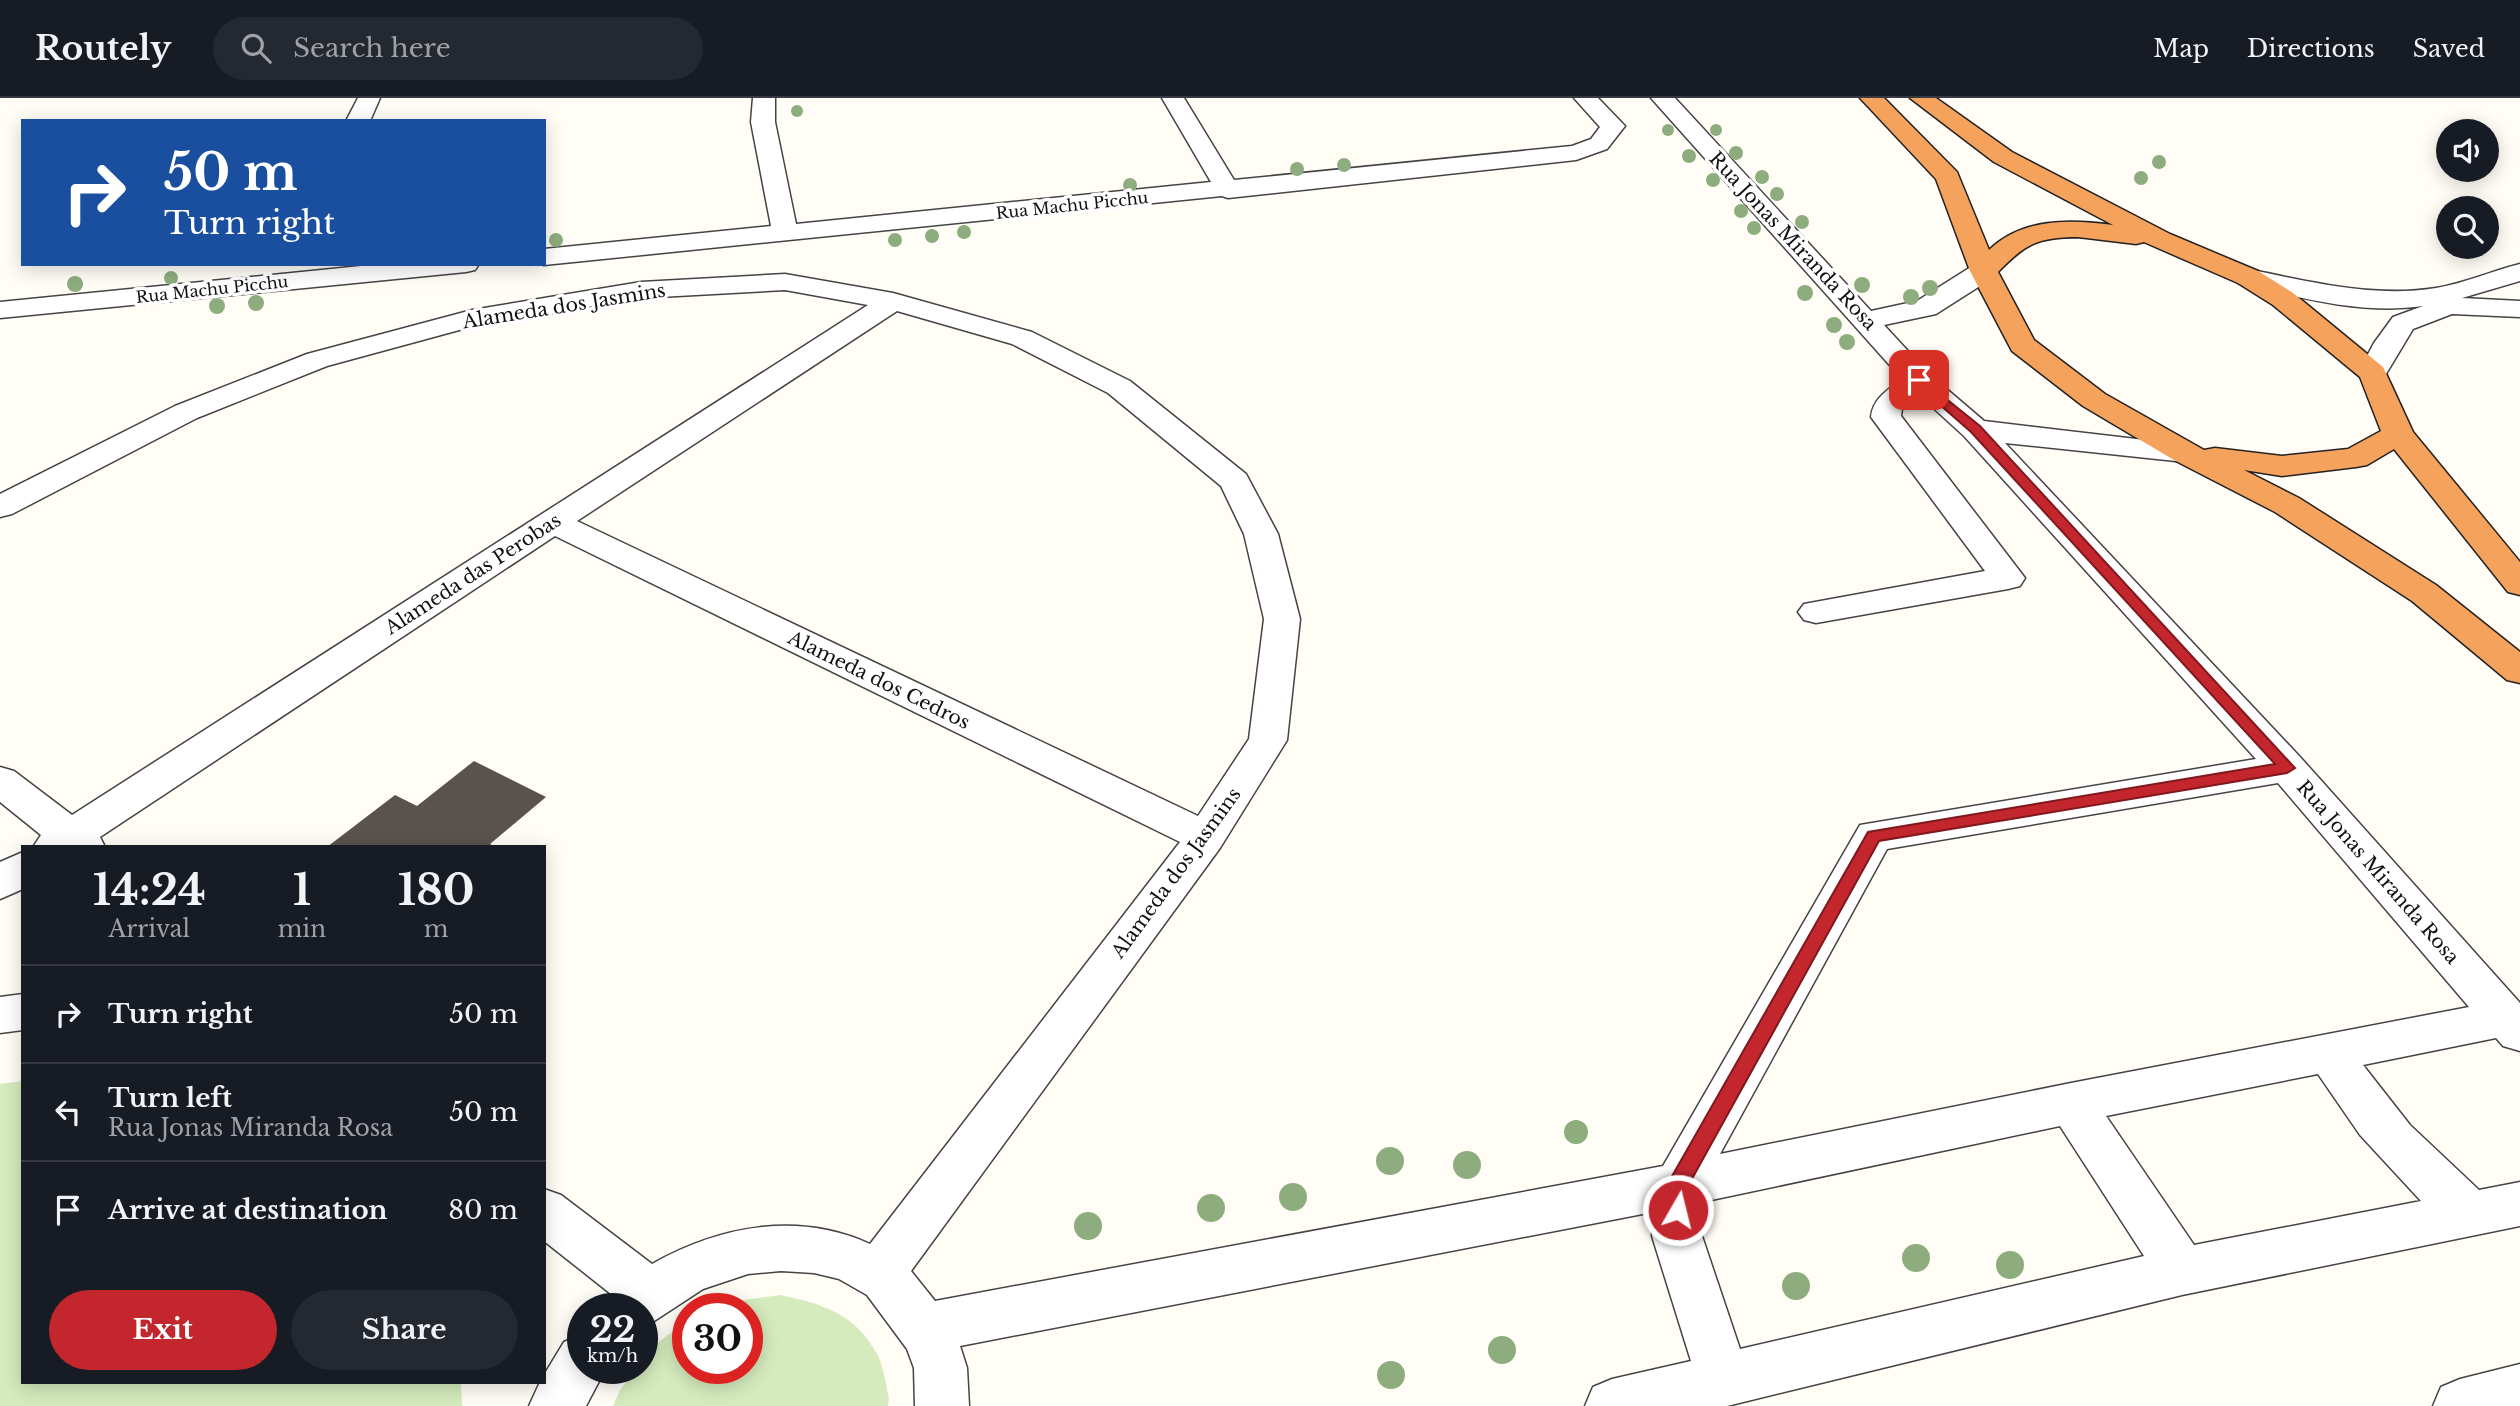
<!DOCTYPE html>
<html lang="en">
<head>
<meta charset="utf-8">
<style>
	:root { --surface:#171b24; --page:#242831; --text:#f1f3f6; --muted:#9ea1a6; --line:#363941; --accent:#c4262e }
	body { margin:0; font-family:"Libre Baskerville",serif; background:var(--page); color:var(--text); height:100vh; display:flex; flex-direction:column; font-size:26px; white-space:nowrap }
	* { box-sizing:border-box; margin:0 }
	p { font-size:23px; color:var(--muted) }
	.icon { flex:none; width:38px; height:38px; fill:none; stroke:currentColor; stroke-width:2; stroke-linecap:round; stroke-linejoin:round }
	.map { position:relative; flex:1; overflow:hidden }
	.drawer { position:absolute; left:21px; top:747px; width:525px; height:539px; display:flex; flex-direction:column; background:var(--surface); border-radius:0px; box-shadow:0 4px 18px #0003 }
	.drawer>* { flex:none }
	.top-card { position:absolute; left:21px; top:21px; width:525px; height:147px; border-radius:0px; box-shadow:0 4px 18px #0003; background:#1a4fa0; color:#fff; overflow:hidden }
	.fabs { position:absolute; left:2436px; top:21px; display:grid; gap:14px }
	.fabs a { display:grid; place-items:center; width:63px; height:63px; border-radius:50%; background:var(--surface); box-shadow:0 4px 18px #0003; font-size:35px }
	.speed { position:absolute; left:567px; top:1195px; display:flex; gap:14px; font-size:35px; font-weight:700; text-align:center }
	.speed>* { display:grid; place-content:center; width:91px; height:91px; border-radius:50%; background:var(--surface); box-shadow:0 4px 18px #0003; line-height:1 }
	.speed small { font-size:18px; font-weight:400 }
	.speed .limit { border:10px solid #d22; background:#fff; color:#111 }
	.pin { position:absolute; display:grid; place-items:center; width:60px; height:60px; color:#fff; margin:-30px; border-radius:14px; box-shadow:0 4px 10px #0006 }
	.me { position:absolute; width:77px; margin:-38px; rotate:8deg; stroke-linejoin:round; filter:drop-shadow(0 0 5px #0008) }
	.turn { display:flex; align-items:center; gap:24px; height:147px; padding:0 28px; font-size:32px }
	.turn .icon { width:91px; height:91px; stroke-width:2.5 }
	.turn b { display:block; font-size:49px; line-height:60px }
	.eta { display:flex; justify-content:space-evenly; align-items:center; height:119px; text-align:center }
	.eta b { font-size:42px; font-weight:800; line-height:49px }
	.action { display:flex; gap:14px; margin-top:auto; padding:14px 28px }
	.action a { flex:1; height:80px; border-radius:42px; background:var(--accent); color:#fff; font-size:28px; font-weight:800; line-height:80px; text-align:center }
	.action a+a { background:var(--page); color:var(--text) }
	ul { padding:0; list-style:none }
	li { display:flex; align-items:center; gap:21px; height:98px; padding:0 28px; border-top:2px solid var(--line) }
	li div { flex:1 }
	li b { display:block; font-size:26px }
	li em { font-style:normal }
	header { display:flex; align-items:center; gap:42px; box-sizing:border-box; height:98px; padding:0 35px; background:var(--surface); border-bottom:2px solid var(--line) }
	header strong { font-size:33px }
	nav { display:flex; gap:38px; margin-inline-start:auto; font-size:24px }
	.search { width:490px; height:63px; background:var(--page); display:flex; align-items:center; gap:18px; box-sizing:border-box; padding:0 24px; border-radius:38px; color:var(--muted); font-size:26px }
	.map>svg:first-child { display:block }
	.green { fill:#d5ebbd }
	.building { fill:#5a524d }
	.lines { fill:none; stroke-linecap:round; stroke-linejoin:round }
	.minor-casing { stroke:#444; stroke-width:3 }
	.highway-casing { stroke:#222; stroke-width:3 }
	.minor { fill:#fff; fill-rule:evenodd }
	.highway { fill:#f5a25d; fill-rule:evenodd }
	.tree { fill:#8dad7f }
	.route { fill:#c4262e; stroke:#7f191e; stroke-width:2 }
	.labels { text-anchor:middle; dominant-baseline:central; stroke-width:7; stroke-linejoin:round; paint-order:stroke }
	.far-street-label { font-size:16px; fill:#111; stroke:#fff }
	.street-label { font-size:19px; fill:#111; stroke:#fff }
</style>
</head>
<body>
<header>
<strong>Routely</strong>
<div class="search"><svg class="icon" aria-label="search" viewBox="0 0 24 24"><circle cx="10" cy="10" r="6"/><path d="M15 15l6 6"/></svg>Search here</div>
<nav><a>Map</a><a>Directions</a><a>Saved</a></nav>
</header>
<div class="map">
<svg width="2520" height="1308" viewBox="0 0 2520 1308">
	<rect width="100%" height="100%" fill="#fffdf5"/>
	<!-- green -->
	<g class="green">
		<polygon points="23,983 23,1284 461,1285 462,1308 0,1308 0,986"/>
		<path d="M780,1197C824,1206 856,1216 878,1258C884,1270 886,1288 889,1301L888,1308H613L620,1292L636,1271L642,1270C642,1250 673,1235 688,1223V1270H747V1211H716L735,1203Z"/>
	</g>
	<!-- building -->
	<polygon class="building" points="474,663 546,699 490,746 496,749 327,749 395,697 417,708"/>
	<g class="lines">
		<!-- minor casing -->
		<g class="minor-casing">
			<g id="minor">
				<polygon points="358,0 380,0 370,23 346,23"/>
				<polygon points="753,0 775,0 775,24 796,126 1211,84 1162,0 1184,0 1234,82 1572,48 1591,41 1600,29 1574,0 1598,0 1625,28 1607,51 1576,62 1228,100 1222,98 544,167 541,166 544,166 544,151 771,128 751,24"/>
				<path d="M1651,0H1675L1871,213L1917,203L1974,167L1984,165L1994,167L1998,173L1994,179L1936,216L1884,227L1929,276L1984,323L2196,348L2201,355L2196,362L2185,364L2005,345L2301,660L2520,905V953L2503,948L2496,940L2363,967L2410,1027L2479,1092L2520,1084V1128L2182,1197L1727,1308H1585L1593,1289L1612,1281L1691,1263L1652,1138L1653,1114L960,1248L967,1270L969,1308H915L914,1270L907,1251L867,1197L839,1181L814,1175L781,1173L748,1176L703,1191L642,1231V1211H604L611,1196L544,1143V1091L561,1097L652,1166C719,1128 798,1113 870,1146L1180,744L555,438L100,739L105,749H33L41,737L0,704V669L14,673L72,717L868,207L785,192L641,200L474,228L327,268L197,320L12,416L0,419V396L175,308L307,256L472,212L641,184L785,176L893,195L1032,234L1130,283L1246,376L1278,436L1300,521L1287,642L1220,750L911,1173L935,1203L1663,1068L1860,727L2256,661L1964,338L1919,297L1902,311L1901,318L2025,480L2020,488L2008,491L1816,525L1804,522L1798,514L1804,506L1985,473L1871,319C1873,300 1888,292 1902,281ZM897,213L1012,246L1108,295L1221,388L1244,436L1264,521L1249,641L1198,718L577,423ZM2278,685L2469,909L2071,985L1720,1056L1887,751ZM2318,976L2360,1037L2421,1103L2194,1147L2106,1018ZM2060,1028L2144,1158L1740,1251L1702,1138V1104Z"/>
				<polygon points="381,166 479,166 475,172 466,174 0,220 0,204"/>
				<path d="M2520,166V183L2462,200L2520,203V219L2452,216L2413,231L2383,281L2373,284L2363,281L2358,275L2374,245L2393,219L2423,208C2362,217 2297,199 2238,185L2234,179L2238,173L2248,171C2310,184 2373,200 2436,190C2465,185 2492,173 2520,166Z"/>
				<polygon points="23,754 23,791 0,801 0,764"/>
				<polygon points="23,896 23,932 0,935 0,899"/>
				<polygon points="583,1236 583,1270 606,1270 586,1308 529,1308 540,1284 544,1284 544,1277 564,1244"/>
				<polygon points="2520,1266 2520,1308 2433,1308 2441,1289 2460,1281"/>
			</g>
		</g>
		<!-- highway casing -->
		<g class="highway-casing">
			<path id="highway" d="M1860,0H1884L1957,74L1989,152C2022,120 2070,121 2113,127L1994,64L1910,0H1936L2012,54L2170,136L2258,173L2293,195L2383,269L2413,334L2520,464V497L2508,494L2394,351L2367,367L2356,369L2282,378L2244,372L2299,400L2436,487L2520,554V585L2507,582L2412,503L2275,414L2174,362L2083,308L2012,253L1970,173L1936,81ZM2078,139L2136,146L2144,144L2238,185L2273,207L2360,279L2381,333L2348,351L2282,358L2215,350L2204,352L2105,296L2034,242L1998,174C2025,146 2038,139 2078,139Z"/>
		</g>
		<!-- minor -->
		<use href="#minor" class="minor"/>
		<!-- highway -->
		<use href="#highway" class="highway"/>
	</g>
	<!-- trees -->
	<g class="tree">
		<circle cx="797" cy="13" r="6"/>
		<circle cx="1668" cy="32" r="6"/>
		<circle cx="1716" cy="32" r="6"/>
		<circle cx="1736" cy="55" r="7"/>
		<circle cx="1689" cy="58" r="7"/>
		<circle cx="2159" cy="64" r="7"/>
		<circle cx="1344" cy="67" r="7"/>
		<circle cx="1297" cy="71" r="7"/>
		<circle cx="1762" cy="79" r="7"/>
		<circle cx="2141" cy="80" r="7"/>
		<circle cx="1713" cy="82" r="7"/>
		<circle cx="1130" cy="87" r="7"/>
		<circle cx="1777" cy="96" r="7"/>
		<circle cx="1741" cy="113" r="7"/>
		<circle cx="1802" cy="124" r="7"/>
		<circle cx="1754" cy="130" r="7"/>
		<circle cx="964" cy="134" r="7"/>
		<circle cx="932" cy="138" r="7"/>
		<circle cx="556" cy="142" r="7"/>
		<circle cx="895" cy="142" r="7"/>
		<circle cx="171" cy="180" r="7"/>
		<circle cx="75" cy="186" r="8"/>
		<circle cx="1862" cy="187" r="8"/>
		<circle cx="1930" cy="190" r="8"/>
		<circle cx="1805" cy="195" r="8"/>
		<circle cx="1911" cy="199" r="8"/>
		<circle cx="256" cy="205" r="8"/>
		<circle cx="217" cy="208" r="8"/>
		<circle cx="1834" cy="227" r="8"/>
		<circle cx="1847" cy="244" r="8"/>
		<circle cx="1576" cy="1034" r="12"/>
		<circle cx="1390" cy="1063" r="14"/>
		<circle cx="1467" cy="1067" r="14"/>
		<circle cx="1293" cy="1099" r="14"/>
		<circle cx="1211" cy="1110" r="14"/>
		<circle cx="1088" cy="1128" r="14"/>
		<circle cx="1916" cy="1160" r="14"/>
		<circle cx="2010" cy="1167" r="14"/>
		<circle cx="1796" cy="1188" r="14"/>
		<circle cx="1502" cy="1252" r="14"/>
		<circle cx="1391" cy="1277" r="14"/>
	</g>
	<!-- route -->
	<path class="route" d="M1919,279L1980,328L2295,670L2287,675L1879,743L1688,1088V1112L1685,1119L1678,1122L1670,1119C1666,1108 1666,1091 1671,1080L1868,734L2275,666L1971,334L1915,285L1913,282Z"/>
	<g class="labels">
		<!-- far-street labels -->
		<g class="far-street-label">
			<text transform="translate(1072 107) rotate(-6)">Rua Machu Picchu</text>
			<text transform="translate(212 191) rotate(-6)">Rua Machu Picchu</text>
		</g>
		<!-- street labels -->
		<g class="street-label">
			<text transform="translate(1793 143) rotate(47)">Rua Jonas Miranda Rosa</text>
			<text transform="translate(564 208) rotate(-9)">Alameda dos Jasmins</text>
			<text transform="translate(473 476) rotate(-33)">Alameda das Perobas</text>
			<text transform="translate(879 582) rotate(26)">Alameda dos Cedros</text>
			<text transform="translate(2378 774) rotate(49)">Rua Jonas Miranda Rosa</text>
			<text transform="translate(1176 775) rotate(-54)">Alameda dos Jasmins</text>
		</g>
	</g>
</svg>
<div class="fabs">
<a><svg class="icon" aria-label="sound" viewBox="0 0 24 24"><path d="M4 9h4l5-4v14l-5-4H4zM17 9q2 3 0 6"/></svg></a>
<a><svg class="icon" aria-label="search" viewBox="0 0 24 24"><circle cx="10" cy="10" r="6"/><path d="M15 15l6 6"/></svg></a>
</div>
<div class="speed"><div>22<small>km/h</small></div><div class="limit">30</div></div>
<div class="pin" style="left:1919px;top:282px;background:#d93025"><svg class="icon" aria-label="arrive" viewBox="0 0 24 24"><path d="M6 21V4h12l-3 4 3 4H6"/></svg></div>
<svg class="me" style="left:1678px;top:1112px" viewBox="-20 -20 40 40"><circle r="17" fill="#c4262e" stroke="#fff" stroke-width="3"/><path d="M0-11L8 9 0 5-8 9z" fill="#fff"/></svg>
<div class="top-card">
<div class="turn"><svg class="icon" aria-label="right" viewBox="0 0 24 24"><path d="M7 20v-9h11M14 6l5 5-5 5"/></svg><div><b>50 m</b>Turn right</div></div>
</div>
<section class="drawer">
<div class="eta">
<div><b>14:24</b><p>Arrival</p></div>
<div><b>1</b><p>min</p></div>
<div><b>180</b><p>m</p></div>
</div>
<ul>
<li><svg class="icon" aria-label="right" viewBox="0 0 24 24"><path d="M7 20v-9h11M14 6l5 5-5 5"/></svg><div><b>Turn right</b></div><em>50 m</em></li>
<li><svg class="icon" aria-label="left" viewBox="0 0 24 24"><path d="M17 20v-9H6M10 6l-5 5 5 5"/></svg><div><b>Turn left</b><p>Rua Jonas Miranda Rosa</p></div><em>50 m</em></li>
<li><svg class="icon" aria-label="arrive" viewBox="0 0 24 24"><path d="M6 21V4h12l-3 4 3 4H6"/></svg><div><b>Arrive at destination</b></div><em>80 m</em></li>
</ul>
<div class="action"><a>Exit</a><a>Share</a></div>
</section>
</div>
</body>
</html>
